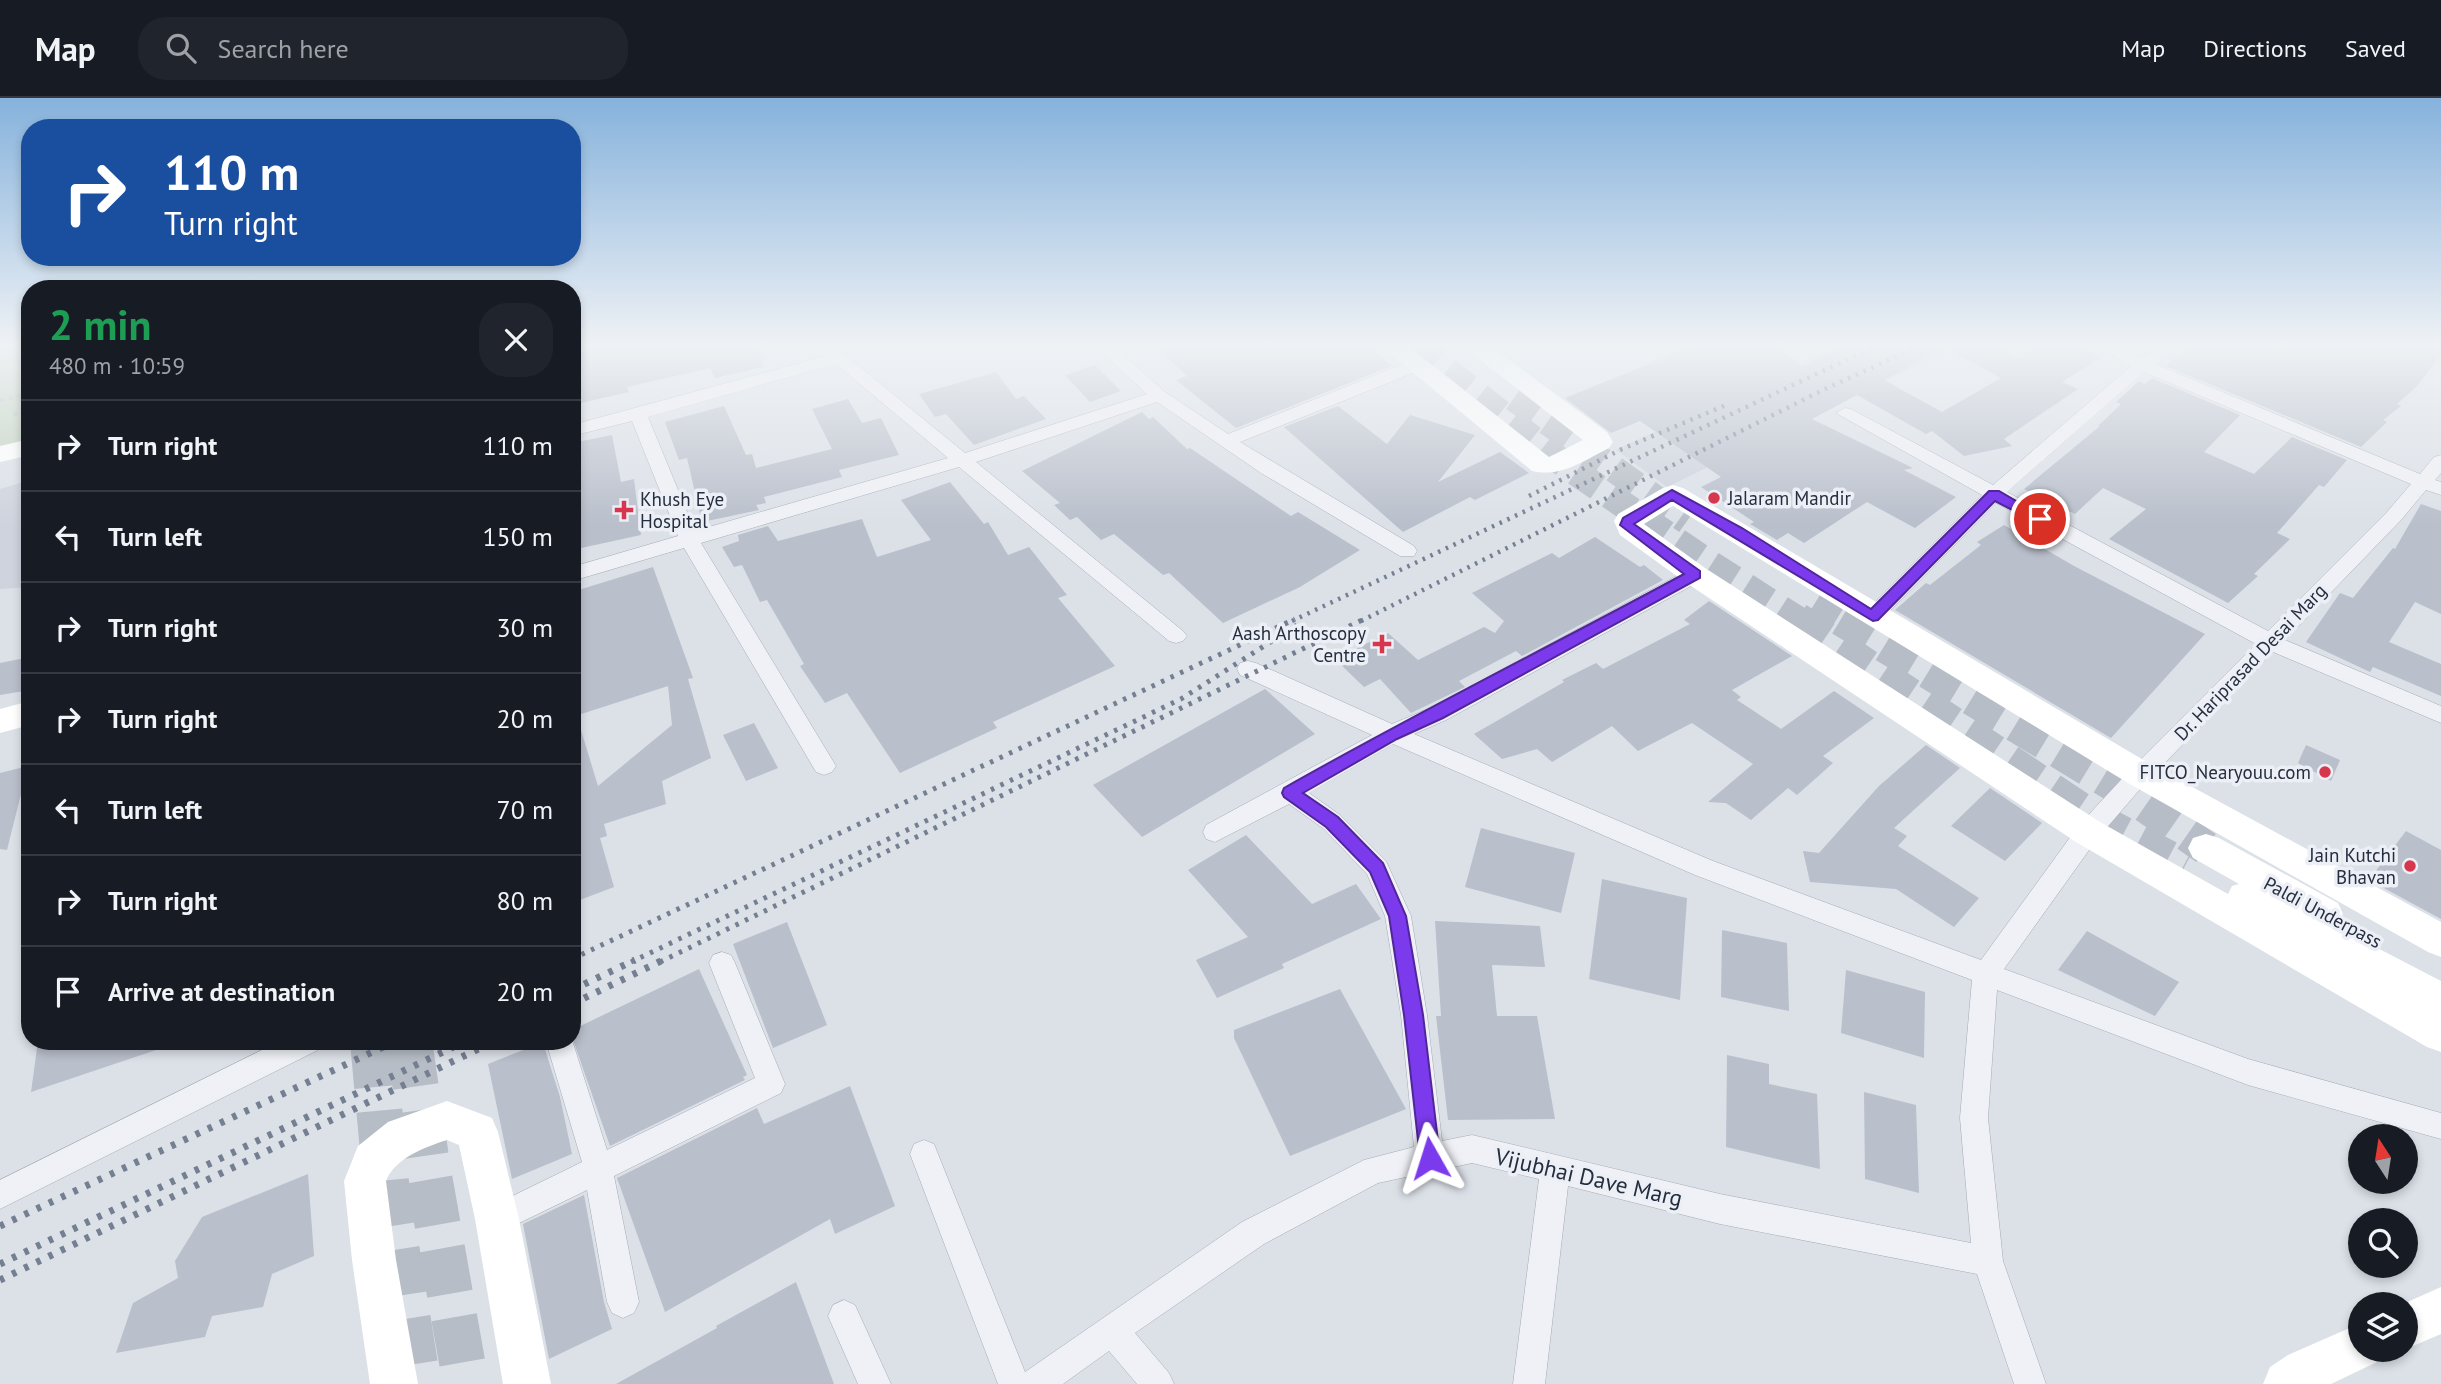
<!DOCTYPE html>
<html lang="en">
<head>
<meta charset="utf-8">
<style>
	:root { --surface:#171b24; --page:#20242c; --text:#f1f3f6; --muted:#9ea1a6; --line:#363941 }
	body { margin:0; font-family:"PT Sans",sans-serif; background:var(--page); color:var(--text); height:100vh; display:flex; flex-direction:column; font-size:26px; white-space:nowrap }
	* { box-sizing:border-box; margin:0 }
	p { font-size:23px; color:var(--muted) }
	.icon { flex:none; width:38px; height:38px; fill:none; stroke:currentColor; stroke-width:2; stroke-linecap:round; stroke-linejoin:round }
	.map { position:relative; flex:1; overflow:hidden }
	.details { position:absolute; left:21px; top:182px; width:560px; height:770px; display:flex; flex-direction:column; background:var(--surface); border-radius:28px; box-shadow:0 4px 10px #0003 }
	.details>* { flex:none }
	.top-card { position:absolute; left:21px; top:21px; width:560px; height:147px; border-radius:28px; box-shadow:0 4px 10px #0003; background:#1a4fa0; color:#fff; overflow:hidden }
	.needle { width:46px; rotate:348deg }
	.buttons { position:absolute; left:2348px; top:1026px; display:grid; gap:14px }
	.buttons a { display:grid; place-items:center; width:70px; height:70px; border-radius:50%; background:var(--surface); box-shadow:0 4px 10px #0003; font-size:35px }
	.pin { position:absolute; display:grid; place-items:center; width:60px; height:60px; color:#fff; margin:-30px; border:4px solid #fff; border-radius:50%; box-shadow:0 2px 7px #0007 }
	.me { position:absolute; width:77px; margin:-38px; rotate:354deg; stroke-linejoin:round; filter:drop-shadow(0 0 5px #0008) }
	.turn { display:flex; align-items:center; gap:24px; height:147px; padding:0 28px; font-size:32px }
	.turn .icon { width:91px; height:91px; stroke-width:2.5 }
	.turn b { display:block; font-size:49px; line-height:60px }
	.round { display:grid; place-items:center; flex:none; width:74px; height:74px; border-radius:28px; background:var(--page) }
	.headline { display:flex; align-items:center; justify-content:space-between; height:119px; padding:0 28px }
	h1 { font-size:42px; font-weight:700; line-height:52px; color:#1e9e55 }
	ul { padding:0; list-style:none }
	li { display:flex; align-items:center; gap:21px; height:91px; padding:0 28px; border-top:2px solid var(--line) }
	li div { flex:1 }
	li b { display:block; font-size:26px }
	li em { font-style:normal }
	header { display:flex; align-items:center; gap:42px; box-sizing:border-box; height:98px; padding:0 35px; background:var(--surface); border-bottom:2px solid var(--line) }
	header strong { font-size:33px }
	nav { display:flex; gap:38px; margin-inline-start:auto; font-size:24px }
	.search { width:490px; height:63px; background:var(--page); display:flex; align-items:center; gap:18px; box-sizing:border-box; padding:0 24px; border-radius:28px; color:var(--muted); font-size:26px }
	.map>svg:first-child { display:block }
	.built { fill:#ced3dd }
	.green { fill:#c2d2bd }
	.building { fill:#b9bfcb; fill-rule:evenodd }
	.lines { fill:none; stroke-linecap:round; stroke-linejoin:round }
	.secondary-tunnel-far1 { stroke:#b7bdc6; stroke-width:27; stroke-dasharray:27 14; stroke-linecap:butt }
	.secondary-tunnel { stroke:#b7bdc6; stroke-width:34; stroke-dasharray:34 17; stroke-linecap:butt }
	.primary-tunnel { stroke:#b7bdc6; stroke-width:46; stroke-dasharray:46 24; stroke-linecap:butt }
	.street-casing { stroke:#a5abb5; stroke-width:1 }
	.path { stroke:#babec6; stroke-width:3.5; stroke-dasharray:4.5 4.5; stroke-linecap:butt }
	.street { fill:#eff1f6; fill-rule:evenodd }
	.secondary { fill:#fff; fill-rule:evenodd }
	.rail-far2 { stroke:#757f92; stroke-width:4.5; stroke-dasharray:2.5 6; stroke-linecap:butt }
	.rail-far1 { stroke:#757f92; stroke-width:5; stroke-dasharray:3.5 7; stroke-linecap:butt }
	.rail { stroke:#757f92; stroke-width:7; stroke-dasharray:4.5 9; stroke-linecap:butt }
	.route { fill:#7c3aed; stroke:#51269a; stroke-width:2 }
	.poi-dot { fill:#d7374c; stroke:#eceff5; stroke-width:2.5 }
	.labels { text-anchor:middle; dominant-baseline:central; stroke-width:7; stroke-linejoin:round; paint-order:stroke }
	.poi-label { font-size:19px; fill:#252e3f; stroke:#eceff5; text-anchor:end }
	.street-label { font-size:19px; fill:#252e3f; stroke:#eceff5 }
	.near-street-label { font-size:23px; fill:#252e3f; stroke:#eceff5 }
</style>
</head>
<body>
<header>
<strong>Map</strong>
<div class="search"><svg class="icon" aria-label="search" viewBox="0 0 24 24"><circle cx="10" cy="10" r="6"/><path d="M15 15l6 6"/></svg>Search here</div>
<nav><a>Map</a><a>Directions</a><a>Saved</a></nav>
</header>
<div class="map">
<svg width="2441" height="1286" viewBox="0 0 2441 1286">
	<rect width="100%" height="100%" fill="#dce1e8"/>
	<!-- built -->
	<g class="built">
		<polygon points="1842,247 1960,247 1667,389 1616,352"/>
		<polygon points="30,382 30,489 0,491 0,391"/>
	</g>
	<!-- green -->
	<polygon class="green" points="0,247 30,247 30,348 0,356"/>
	<!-- building -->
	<g class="building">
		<polygon points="572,247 615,247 617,253 643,247 746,247 748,253 758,251 764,269 715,280 710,270 627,289 629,294 572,307"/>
		<polygon points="1154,247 1366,247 1392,268 1236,330 1176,282 1187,278"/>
		<path d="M1696,247H1773L1803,268L1848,247H1993L2019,260L2040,247H2074L2101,259L2062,284L2078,291L2004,341L2012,348L1964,358L1932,333L1926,336L1857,297L1812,321L1913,370L1904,372L1956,399L1915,430L1867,404L1804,445L1788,435L1777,442L1750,426L1754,424L1701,389L1721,379L1640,323L1611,335L1565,300ZM1944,249L2001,280L1942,314L1884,282Z"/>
		<polygon points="2192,247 2264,247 2280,253 2288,247 2441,247 2441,257 2416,289 2397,306 2401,308 2383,322 2387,324 2361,349 2166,268"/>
		<polygon points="1095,267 1121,293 1090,304 1065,277"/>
		<polygon points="996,274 1016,301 1024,298 1046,321 974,347 946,316 935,319 919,296"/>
		<polygon points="2152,280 2240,317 2204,354 2254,376 2292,339 2347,362 2324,389 2319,387 2277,435 2290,441 2254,476 2258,478 2228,505 2109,441 2146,411 2103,390 2075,416 2024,391 2100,328 2098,328 2121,306 2116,304 2139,283 2145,286"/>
		<polygon points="848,301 862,325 881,320 899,357 839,372 842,379 764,399 766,405 756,407 759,412 707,423 705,419 701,420 687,360 679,362 665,324 724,308 746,357 752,356 756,370 832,351 812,311"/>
		<polygon points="1338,308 1387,346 1410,317 1475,337 1438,384 1500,354 1529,375 1475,402 1470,399 1403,434 1284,329"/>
		<polygon points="1142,314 1149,321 1153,319 1187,351 1190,350 1291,418 1298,414 1360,452 1300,489 1223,525 1169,475 1163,477 1114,436 1101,442 1077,419 1070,422 1054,407 1060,405 1022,373"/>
		<polygon points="612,337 621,384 634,381 641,437 572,452 572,345"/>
		<polygon points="950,384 984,426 988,424 1008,457 1029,449 1067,497 1058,500 1115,568 993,624 997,630 900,675 847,595 825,605 800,568 804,566 767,502 760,504 742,467 734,469 722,449 739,443 738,437 768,428 778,443 862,421 877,459 931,442 901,402"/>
		<polygon points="2421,406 2441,413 2441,516 2415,504 2389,544 2441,566 2441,598 2373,569 2370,574 2306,544 2340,495 2353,500 2393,450 2395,451"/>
		<polygon points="2004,427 2074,468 2205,536 2111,640 1895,512 1926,485 1930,487 1981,447 1977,444"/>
		<polygon points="1595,439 1640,469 1644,467 1663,482 1522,558 1516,553 1459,583 1465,589 1411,615 1380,581 1364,589 1335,561 1388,535 1418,562 1484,529 1495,535 1504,523 1472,495 1552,455 1559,460"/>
		<polygon points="653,469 693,580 688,581 711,660 662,683 666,706 604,726 607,738 600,740 614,789 572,805 572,620 577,619 598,688 672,627 668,588 572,619 572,494"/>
		<polygon points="1709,503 1792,558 1732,592 1741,599 1737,602 1781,631 1834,593 1874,620 1823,658 1833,665 1797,697 1788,690 1751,722 1726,705 1708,704 1753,666 1692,625 1638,653 1612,628 1552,664 1537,651 1502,661 1474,636 1564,584 1562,582 1596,565 1603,571 1690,526 1684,522"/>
		<polygon points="30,559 30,592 0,597 0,565"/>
		<polygon points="1265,591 1315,636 1142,739 1093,687"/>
		<polygon points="754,625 778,670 746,683 723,637"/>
		<polygon points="1926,647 1960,670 1894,730 1907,738 1898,748 1979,800 1954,829 1896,791 1810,784 1803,753 1819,755 1879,688"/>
		<polygon points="2306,647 2340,662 2331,683 2298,665"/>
		<polygon points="28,668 7,752 0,751 0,675"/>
		<polygon points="1990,690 2042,725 2005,763 1951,728"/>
		<polygon points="1481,730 1575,755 1561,815 1465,789"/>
		<polygon points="2406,733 2441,752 2441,821 2369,782"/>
		<polygon points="1246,737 1312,806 1356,786 1381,821 1282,866 1284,870 1217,900 1196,862 1248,839 1188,772"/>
		<polygon points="1602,781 1687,800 1680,902 1589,881"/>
		<polygon points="1435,823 1540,828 1545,869 1492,867 1497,918 1537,918 1555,1021 1448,1022 1436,918 1441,918"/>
		<polygon points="787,824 827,927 773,950 733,846"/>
		<polygon points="1722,832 1787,845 1789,913 1721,899"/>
		<polygon points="2087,833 2179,884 2155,918 2058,872"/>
		<polygon points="699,871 747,977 743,979 745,982 610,1048 572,939 572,932"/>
		<polygon points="1846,872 1925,894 1924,960 1841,935"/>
		<polygon points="1340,891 1406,1011 1290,1058 1234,940 1234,932"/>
		<polygon points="38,943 170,943 171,947 31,994"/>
		<polygon points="546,943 544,948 560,999 572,1056 512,1081 488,966"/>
		<polygon points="1727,957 1769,966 1769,986 1817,996 1820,1071 1726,1049"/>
		<polygon points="850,988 895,1108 835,1136 830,1121 665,1214 617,1080 757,1010 764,1026"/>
		<polygon points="1864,994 1916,1007 1919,1095 1865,1081"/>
		<polygon points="308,1076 314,1158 272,1176 263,1209 212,1218 205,1239 116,1255 133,1205 178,1180 175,1163 202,1119"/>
		<polygon points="584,1097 604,1204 612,1231 549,1261 523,1126"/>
		<polygon points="796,1184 834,1286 616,1286 717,1230 716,1228"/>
	</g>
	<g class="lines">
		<!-- secondary-tunnel-far1 -->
		<g class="secondary-tunnel-far1">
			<polyline points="1415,247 1568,369 1709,465 1800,523"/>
			<polyline points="1514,300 1687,423"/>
			<polyline points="1815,505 1844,523"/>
		</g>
		<!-- secondary-tunnel -->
		<g class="secondary-tunnel">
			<polyline points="1797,521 2092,719 2185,768"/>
			<polyline points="1841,521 2124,693 2206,750"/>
		</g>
		<!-- primary-tunnel -->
		<g class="primary-tunnel">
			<polyline points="373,943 386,1085 418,1286"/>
			<polyline points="409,943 427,1067 466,1286"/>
		</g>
		<!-- street casing -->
		<g class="street-casing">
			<g id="street">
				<path d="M815,247H833L965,355L1147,296L1094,247H1112L1165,294L1228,336L1411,263H1423L1426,267L1423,271L1240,344L1414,448L1417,453L1414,458H1400L1261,375L1157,304L976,364L1183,533L1187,538L1183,543L1176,545L1169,543L959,369L701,445L836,668L832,674L824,677L816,674L684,450L572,483V469L678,438L632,323L572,338V327L826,258ZM836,266L948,360L695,433L648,319Z"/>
				<path d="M2096,247H2117L2141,260L2162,247H2182L2155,266L2420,376L2434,359L2441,357V375L2435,382L2441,384V397L2426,392L2401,422L2285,542L2441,608V625L2273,554L2148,682L2097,741L2004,871L2248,961L2441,1015V1041L2248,987L1997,892L1988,1020L2003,1163L2046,1286H2014L1977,1176L1720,1126L1568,1088L1545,1286H1513L1539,1081L1472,1065L1378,1085L1264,1146L1135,1235L1169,1275L1174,1286H1137L1109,1253L1063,1286H998L910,1056L914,1046L924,1042L934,1046L1025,1274L1242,1124L1364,1062L1414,1049L1401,917L1385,818L1367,776L1324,731L1289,706L1215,744L1206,741L1203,734L1206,727L1372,637L1240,577L1237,571L1240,565L1248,563L1256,565L1392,626L1430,610L1688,472H1702L1705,477L1702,482L1446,622L1414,636L1713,763L1981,862L2079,727L2132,670L2256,546L1996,405L1880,523L1873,525L1866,523L1863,518L1866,513L1982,397L1836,315L1845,310L1851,311L1993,387L2131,268ZM2144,274L2411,386L2387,414L2268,533L2007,394ZM1393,646L1695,777L1972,882L1960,1020L1971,1145L1720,1096L1472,1037L1442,1043L1427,917L1411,818L1386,763L1340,717L1309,695Z"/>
				<polygon points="722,854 731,857 735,865 785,986 781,995 614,1078 639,1204 634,1215 623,1220 612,1215 607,1204 587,1092 497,1136 486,1131 482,1121 486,1111 582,1064 547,947 549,943 572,942 607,1052 755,980 709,865 713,857"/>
				<polygon points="280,943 321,943 318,952 0,1111 0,1082"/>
				<polygon points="844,1202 855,1207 891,1286 858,1286 828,1218 833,1207"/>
			</g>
		</g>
		<!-- path -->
		<g class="path">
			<polyline points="7,247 9,254 30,252"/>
			<polyline points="0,262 30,263"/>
			<polyline points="17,299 30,284"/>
			<polyline points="0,302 30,296"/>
			<polyline points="14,318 23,309 20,298"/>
		</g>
		<!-- street -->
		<use href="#street" class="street"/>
		<!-- secondary -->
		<g class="secondary">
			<path d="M1380,247H1407L1549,359L1583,342L1461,247H1489L1607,334L1613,344L1609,350C1585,362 1561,380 1532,373Z"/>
			<polygon points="30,341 30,357 0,364 0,348"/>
			<polygon points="1673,387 1683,390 2152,667 2441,824 2441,859 2428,854 2128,685 1673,408 1644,426 1705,470 2100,724 2228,796 2232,788 2239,786 2193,760 2188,750 2193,740 2206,736 2219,740 2338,805 2343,816 2335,828 2441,883 2441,954 2427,949 2076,744 1685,484 1620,437 1614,423 1618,416 1663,390"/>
			<polygon points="30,603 30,627 0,635 0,611"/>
			<path d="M447,1003L492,1020L498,1034L519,1121L551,1286H503L475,1121L459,1047L447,1042C425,1049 395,1060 386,1083L396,1162L418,1286H370L352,1162L344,1083L358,1048L388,1024Z"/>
			<polygon points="2441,1189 2441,1236 2406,1251 2406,1206 2403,1206"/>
			<polygon points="2361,1225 2361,1251 2383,1251 2377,1264 2331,1286 2263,1286 2270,1269 2288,1257"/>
		</g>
		<!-- rail-far2 -->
		<g class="rail-far2">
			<polyline points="1529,398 1622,351 1726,307"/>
			<polyline points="1292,523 1878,247"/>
			<polyline points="1361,523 1823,292 1921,247"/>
		</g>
		<!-- rail-far1 -->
		<g class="rail-far1">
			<polyline points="572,861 1295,521"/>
			<polyline points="631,864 1181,601 1297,527"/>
			<polyline points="660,864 1364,521"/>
		</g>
		<!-- rail -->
		<g class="rail">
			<polyline points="572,892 635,862"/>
			<polyline points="572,906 663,862"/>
			<polyline points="0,1128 396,943"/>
			<polyline points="0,1166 466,943"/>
			<polyline points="0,1182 495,943"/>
		</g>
	</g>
	<!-- sky -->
	<linearGradient id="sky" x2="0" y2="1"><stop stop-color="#86b2dc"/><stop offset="0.58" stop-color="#eff2f5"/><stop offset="1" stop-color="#eff2f5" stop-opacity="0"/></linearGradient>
	<rect width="2441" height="427" fill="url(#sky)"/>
	<!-- route -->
	<path class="route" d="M1672,392L1742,430L1871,511L1989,393H1999L2047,421L2040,425L2035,424L1995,403L1878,522L1873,523L1672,402L1634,426L1700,473V480L1443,620L1397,641L1303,695L1338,719L1383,765L1406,818L1423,917L1440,1060L1437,1067L1430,1070L1423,1067L1420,1060L1404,917L1389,818L1370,774L1326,729L1284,699L1282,695L1284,690C1416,615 1551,548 1684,476L1620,427L1623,420Z"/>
	<!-- markers -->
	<g class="poi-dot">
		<circle cx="1714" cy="400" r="7"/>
		<path d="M620.5 401.5h7v7h7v7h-7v7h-7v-7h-7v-7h7z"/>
		<path d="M1378.5 535.5h7v7h7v7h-7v7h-7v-7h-7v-7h7z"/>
		<circle cx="2325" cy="674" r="7"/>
		<circle cx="2410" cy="768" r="7"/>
	</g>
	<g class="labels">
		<!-- poi labels -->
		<g class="poi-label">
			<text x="1728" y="400" text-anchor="start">Jalaram Mandir</text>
			<text x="640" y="401" text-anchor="start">Khush Eye<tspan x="640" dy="22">Hospital</tspan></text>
			<text x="1366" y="535">Aash Arthoscopy<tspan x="1366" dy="22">Centre</tspan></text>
			<text x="2311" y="674">FITCO_Nearyouu.com</text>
			<text x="2396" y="757">Jain Kutchi<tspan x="2396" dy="22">Bhavan</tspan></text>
		</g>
		<!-- street labels -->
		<g class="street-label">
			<text transform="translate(2250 564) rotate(-46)">Dr. Hariprasad Desai Marg</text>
			<text transform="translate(2323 814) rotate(28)">Paldi Underpass</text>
		</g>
		<!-- near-street labels -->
		<g class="near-street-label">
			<text transform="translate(1589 1079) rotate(13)">Vijubhai Dave Marg</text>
		</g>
	</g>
</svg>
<div class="buttons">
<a><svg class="needle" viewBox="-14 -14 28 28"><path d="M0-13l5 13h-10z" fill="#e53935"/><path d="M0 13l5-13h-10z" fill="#9ea1a6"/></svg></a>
<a><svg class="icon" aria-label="search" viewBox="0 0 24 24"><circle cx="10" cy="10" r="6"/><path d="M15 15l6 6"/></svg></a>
<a><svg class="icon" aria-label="layers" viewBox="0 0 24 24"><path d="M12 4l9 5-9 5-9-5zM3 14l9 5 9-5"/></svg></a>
</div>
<div class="pin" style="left:2040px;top:421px;background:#d93025"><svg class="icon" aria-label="arrive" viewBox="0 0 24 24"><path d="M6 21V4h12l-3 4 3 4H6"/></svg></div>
<svg class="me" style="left:1430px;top:1060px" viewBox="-20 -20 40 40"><path d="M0-17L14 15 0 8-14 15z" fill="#7c3aed" stroke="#fff" stroke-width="4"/></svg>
<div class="top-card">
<div class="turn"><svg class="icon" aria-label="right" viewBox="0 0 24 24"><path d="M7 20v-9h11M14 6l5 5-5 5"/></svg><div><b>110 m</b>Turn right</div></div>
</div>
<section class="details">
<div class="headline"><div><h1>2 min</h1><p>480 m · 10:59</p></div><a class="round"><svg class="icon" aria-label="close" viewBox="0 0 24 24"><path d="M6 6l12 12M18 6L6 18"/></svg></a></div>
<ul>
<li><svg class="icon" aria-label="right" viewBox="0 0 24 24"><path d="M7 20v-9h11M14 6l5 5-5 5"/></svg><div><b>Turn right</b></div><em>110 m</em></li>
<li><svg class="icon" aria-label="left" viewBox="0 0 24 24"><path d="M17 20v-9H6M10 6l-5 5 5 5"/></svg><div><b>Turn left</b></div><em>150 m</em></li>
<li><svg class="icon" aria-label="right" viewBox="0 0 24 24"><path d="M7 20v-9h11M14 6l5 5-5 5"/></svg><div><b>Turn right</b></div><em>30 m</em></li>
<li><svg class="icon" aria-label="right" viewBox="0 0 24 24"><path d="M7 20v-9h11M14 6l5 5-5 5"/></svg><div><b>Turn right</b></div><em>20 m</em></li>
<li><svg class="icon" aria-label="left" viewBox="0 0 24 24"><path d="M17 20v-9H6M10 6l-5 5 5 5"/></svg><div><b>Turn left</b></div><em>70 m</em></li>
<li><svg class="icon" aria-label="right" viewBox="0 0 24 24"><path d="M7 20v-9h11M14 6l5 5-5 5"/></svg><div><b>Turn right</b></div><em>80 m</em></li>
<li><svg class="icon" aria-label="arrive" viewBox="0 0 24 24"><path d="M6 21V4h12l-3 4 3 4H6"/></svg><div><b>Arrive at destination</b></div><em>20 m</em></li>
</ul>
</section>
</div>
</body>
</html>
